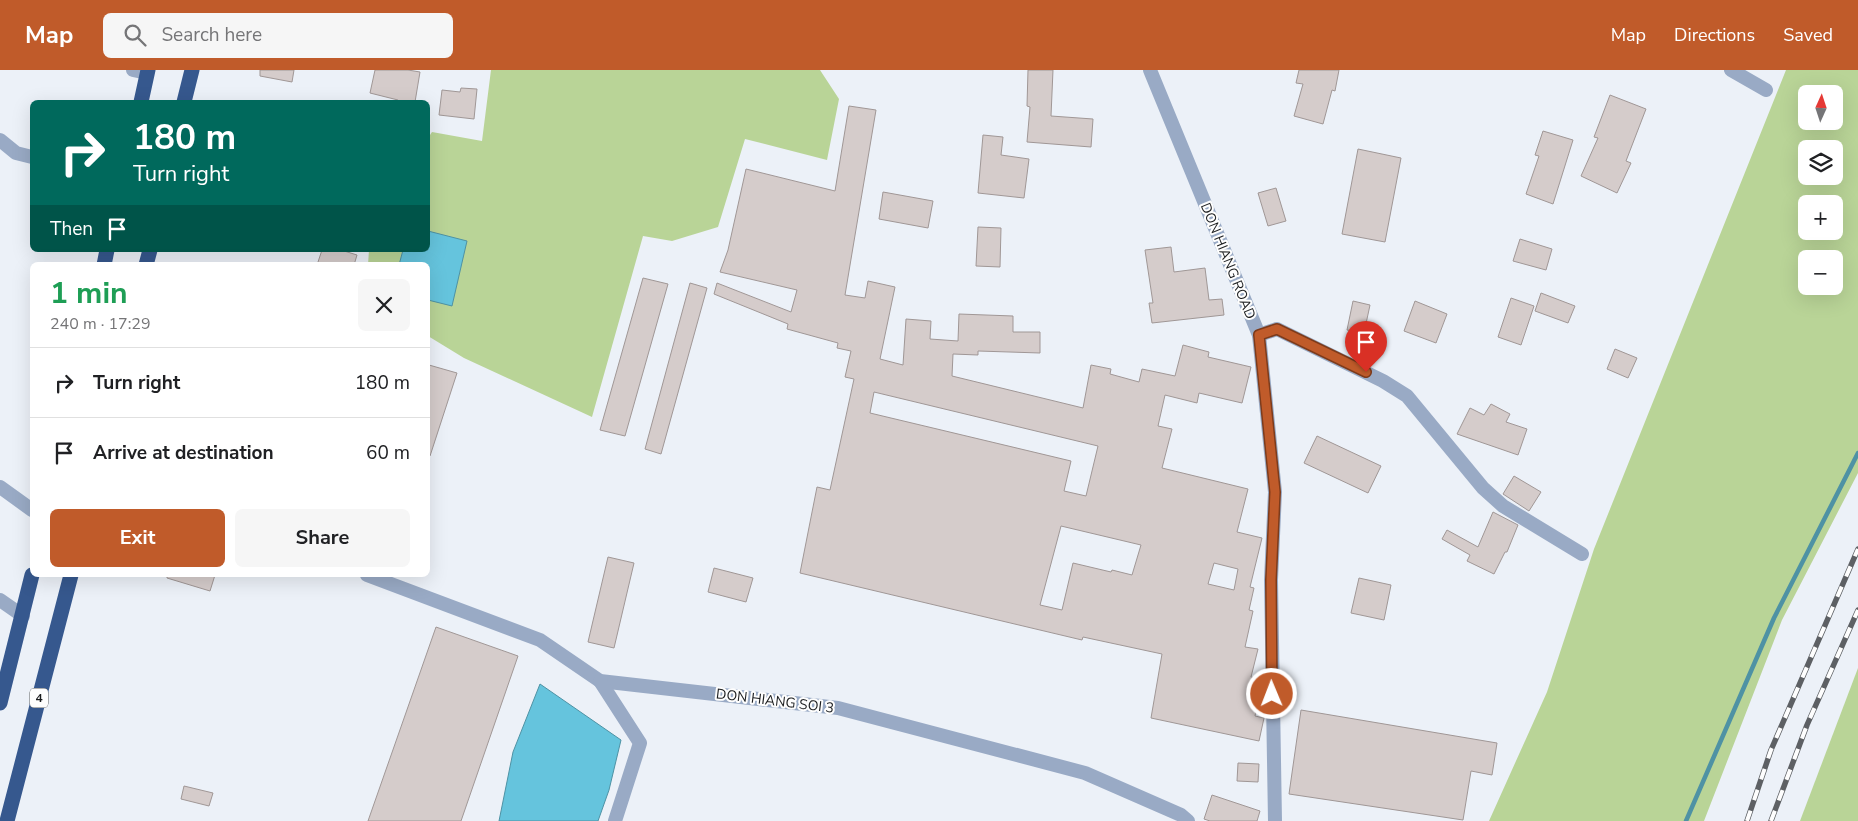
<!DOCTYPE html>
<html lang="en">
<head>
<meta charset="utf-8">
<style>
	:root { --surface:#fff; --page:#f6f6f6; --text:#202124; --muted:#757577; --line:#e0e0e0; --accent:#c05b2a }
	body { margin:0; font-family:"Nunito Sans",sans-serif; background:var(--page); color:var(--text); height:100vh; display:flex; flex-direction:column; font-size:19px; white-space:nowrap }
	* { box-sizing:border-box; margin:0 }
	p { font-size:16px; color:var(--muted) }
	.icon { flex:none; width:28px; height:28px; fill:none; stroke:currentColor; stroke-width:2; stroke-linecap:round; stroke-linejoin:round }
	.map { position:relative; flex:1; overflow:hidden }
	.details { position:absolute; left:30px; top:192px; width:400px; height:315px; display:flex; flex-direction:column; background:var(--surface); border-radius:8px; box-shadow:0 5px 20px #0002 }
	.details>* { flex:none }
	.guide { position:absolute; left:30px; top:30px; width:400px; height:152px; border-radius:8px; box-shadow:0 5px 20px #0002; background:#00695c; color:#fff; overflow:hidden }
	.needle { width:32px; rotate:3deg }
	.tools { position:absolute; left:1798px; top:15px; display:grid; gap:10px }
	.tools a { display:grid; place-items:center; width:45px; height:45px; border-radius:8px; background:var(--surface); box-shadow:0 5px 20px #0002; font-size:25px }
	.pin { position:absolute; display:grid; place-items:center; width:42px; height:42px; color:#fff; margin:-51px -21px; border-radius:50% 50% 50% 0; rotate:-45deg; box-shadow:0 0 5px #0007 }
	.pin .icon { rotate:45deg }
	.me { position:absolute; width:55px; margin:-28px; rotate:359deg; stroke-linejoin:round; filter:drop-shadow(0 0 4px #0008) }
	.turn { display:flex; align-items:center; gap:18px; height:105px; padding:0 20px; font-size:22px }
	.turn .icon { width:65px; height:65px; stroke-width:2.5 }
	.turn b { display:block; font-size:35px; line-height:42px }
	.then { display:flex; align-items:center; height:48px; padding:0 20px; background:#0003; gap:10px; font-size:19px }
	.round { display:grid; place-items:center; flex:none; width:52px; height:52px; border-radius:8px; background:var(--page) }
	.head { display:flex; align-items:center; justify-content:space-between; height:85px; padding:0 20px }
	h1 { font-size:30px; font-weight:700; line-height:38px; color:#1e9e55 }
	.cta { display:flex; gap:10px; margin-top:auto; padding:10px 20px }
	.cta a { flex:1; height:58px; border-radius:8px; background:var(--accent); color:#fff; font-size:20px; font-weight:700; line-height:58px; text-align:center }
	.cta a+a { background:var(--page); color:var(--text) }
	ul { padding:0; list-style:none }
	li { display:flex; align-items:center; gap:15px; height:70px; padding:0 20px; border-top:1px solid var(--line) }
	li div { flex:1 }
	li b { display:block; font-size:19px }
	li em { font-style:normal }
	header { display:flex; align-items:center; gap:30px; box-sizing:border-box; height:70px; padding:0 25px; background:var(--accent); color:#fff }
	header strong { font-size:24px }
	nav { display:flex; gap:28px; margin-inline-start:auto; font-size:18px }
	.search { width:350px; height:45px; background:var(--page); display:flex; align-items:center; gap:12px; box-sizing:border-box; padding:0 18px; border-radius:8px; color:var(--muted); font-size:19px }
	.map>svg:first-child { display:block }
	.green { fill:#b9d497; fill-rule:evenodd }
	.water { fill:#65c4dd; stroke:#4e92a4 }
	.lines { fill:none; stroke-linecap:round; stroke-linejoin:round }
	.stream { stroke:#4e92a4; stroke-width:4.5 }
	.building { fill:#d5cccb; stroke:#a09796; fill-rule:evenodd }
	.street { stroke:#99aac5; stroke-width:14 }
	.highway { stroke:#36588e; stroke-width:15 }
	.rail-casing { stroke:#5d6064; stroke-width:5.5 }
	.rail { stroke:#fefefe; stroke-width:4; stroke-dasharray:11; stroke-linecap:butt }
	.route-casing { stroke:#7d3b1b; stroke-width:12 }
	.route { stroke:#c05b2a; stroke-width:9 }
	.labels { text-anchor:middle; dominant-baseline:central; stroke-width:4; stroke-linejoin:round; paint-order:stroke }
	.shield { fill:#fefefe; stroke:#5e6061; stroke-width:1 }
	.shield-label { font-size:12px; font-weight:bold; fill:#1a1c1e }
	.street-label { font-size:14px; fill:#1a1c1e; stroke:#fefefe }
</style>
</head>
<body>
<header>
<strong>Map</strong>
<div class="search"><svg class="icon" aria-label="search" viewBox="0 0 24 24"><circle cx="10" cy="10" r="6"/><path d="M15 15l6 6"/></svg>Search here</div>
<nav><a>Map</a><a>Directions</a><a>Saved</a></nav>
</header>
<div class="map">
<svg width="1858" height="751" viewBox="0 0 1858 751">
	<rect width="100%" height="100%" fill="#ecf1f8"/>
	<!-- green -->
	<g class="green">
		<polygon points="491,0 820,0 839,29 827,90 745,69 718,157 672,171 643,166 592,347 464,288 428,266 428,195 368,195 369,180 428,180 428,68 432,62 482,71"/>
		<path d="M1786,0H1858V403L1782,550L1704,751H1489L1547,622L1594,479ZM1806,24H1834V51H1806ZM1806,79H1834V106H1806ZM1806,134H1834V161H1806ZM1806,189H1834V216H1806Z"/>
		<polygon points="1858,598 1858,751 1800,751"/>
	</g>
	<!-- water -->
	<g class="water">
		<polygon points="428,161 467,171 452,236 428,230 428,195 399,195 403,180 428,180"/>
		<polygon points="540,614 621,670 609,720 598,751 499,751 513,682"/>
	</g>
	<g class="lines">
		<!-- stream -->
		<polyline class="stream" points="1686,751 1774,548 1858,383"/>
	</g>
	<!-- building -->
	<g class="building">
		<polygon points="260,0 294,0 292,12 260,6"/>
		<polygon points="375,0 408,0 420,2 415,32 398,32 398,30 370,23"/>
		<polygon points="1028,0 1053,0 1051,46 1093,49 1091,77 1027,72 1030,37 1027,36"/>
		<polygon points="1299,0 1339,0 1335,21 1332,20 1323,54 1294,46 1303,14 1296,13"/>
		<polygon points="461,18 477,19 474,49 439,45 442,20 460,22"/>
		<polygon points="1610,25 1646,39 1626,91 1631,93 1617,123 1581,106 1598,68 1594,67"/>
		<path d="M849,36L876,40L845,225L865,228L868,211L895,217L880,289L903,295L906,249L931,251L930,269L958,271L959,244L1013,246V262H1040V283L978,281V285L953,284L952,306L1083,338L1091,295L1111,299L1110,304L1139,312L1142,299L1175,306L1183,275L1209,282L1208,287L1251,297L1242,333L1199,323L1197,333L1165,325L1158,356L1172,359L1162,398L1248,419L1237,462L1262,468L1250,517L1254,518L1249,540L1253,541L1245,577L1258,579L1251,607L1263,609L1255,646L1264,648L1259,671L1151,648L1162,584L1083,567L1082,570L800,503L817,417L830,420L854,309L845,307L851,281L837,278L838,273L787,259L788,254L714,224L717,213L791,242L797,220L720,202L728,180L746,99L835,121ZM874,322L1098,376L1086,426L1064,421L1071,391L870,343ZM1061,456L1141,475L1132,505L1112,500L1111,502L1073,493L1062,540L1040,535ZM1214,493L1238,499L1234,520L1208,514Z"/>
		<polygon points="1543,61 1573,70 1553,134 1526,124 1539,86 1535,85"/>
		<polygon points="983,65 1003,67 1001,85 1029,89 1024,128 978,123"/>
		<polygon points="1358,79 1401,88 1385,172 1342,164"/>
		<polygon points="1276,118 1286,151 1268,156 1258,123"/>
		<polygon points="883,122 933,131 928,158 879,149"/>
		<polygon points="978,157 1001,158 1000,197 976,196"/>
		<polygon points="1520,169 1552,179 1546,200 1513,191"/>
		<polygon points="1171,177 1174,202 1205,198 1209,230 1222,229 1224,245 1152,253 1149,233 1153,233 1145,180"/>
		<polygon points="322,180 341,180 357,185 354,195 317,195"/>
		<polygon points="643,208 668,214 625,366 600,360"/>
		<polygon points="690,213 707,218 661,384 645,379"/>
		<polygon points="1541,223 1575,236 1568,253 1535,241"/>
		<polygon points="1511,228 1534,236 1521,275 1498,267"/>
		<polygon points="1353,231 1370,235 1364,263 1347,260"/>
		<polygon points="1415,231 1447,244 1436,273 1404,261"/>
		<polygon points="1615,279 1637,288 1628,308 1607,299"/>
		<polygon points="429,295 457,303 430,386 428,386 428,301"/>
		<polygon points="1491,334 1510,344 1506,352 1527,359 1518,385 1457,364 1470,338 1484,345"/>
		<polygon points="1317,366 1381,396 1368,423 1304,393"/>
		<polygon points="1514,406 1541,422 1529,441 1503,424"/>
		<polygon points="1493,442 1518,455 1507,482 1505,482 1494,504 1467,491 1470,485 1442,469 1447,460 1478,477"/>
		<polygon points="608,487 634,493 614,578 588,572"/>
		<polygon points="714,498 753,508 746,532 708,522"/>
		<polygon points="167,505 215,505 210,521 167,508"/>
		<polygon points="1359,508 1391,515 1384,550 1351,543"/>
		<polygon points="436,557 518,586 461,751 368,751"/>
		<polygon points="1301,640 1497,673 1492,705 1471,701 1463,750 1289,724"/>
		<polygon points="1238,693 1259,694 1258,712 1237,711"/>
		<polygon points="184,716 213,723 209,736 181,729"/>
		<polygon points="1212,725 1260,741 1257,751 1210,751 1204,749"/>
	</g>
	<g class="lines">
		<!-- street -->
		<g class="street">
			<polyline points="133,0 147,3"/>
			<polyline points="1150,0 1259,265 1275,422 1271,510 1275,751"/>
			<polyline points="1731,0 1766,20"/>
			<polyline points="0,70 16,83 32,87"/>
			<polyline points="1259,265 1277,259 1383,311 1407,326 1483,418 1503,436 1582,484"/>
			<polyline points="0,417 32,440"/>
			<polyline points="367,505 540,570 600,611 838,638 1085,703 1181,745 1188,751"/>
			<polyline points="0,530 23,546"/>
			<polyline points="600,611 640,673 615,751"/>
		</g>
		<!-- highway -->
		<g class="highway">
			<polyline points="141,32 148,0"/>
			<polyline points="184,32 192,0"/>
			<polyline points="104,195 107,180"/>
			<polyline points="146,195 150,180"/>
			<polyline points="0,633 32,505"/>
			<polyline points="7,751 71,505"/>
		</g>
		<!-- rail casing -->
		<g class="rail-casing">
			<g id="rail">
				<polyline points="1747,751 1771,680 1858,479"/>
				<polyline points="1771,751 1807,655 1858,540"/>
			</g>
		</g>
		<!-- rail -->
		<use href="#rail" class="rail"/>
	</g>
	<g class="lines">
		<!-- route casing -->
		<g class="route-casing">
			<polyline id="route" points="1272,624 1271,510 1275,422 1259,265 1277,259 1366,302"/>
		</g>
		<!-- route -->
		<use href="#route" class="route"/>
	</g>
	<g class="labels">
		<!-- shield labels -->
		<rect class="shield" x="30" y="618.5" width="18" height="19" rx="4"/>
		<g class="shield-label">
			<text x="39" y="628">4</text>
		</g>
		<!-- street labels -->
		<g class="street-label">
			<text transform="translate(1228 191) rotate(68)">DON HIANG ROAD</text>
			<text transform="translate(775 631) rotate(7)">DON HIANG SOI 3</text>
		</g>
	</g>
</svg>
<div class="tools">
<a><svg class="needle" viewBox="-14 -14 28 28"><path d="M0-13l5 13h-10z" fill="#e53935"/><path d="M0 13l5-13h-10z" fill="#757577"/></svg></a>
<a><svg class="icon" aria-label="layers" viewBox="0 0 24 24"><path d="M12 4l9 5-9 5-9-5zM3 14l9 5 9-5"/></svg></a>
<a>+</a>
<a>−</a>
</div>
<div class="pin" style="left:1366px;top:302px;background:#d93025"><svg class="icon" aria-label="arrive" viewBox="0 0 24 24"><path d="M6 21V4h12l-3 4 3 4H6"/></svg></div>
<svg class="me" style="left:1272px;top:624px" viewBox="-20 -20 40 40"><circle r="17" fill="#c05b2a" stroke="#fff" stroke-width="3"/><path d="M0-11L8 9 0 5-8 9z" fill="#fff"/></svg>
<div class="guide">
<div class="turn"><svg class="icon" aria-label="right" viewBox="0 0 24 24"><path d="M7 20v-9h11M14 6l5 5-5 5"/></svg><div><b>180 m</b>Turn right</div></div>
<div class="then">Then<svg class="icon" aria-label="arrive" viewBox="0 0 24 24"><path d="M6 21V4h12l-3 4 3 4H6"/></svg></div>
</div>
<section class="details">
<div class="head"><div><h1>1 min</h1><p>240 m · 17:29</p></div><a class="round"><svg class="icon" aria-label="close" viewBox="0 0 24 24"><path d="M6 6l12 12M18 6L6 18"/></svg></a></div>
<ul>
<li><svg class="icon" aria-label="right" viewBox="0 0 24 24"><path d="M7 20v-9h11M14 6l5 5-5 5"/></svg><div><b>Turn right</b></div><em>180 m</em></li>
<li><svg class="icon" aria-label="arrive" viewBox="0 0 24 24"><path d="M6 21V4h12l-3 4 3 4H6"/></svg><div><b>Arrive at destination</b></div><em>60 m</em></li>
</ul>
<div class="cta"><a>Exit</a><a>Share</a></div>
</section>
</div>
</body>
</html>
